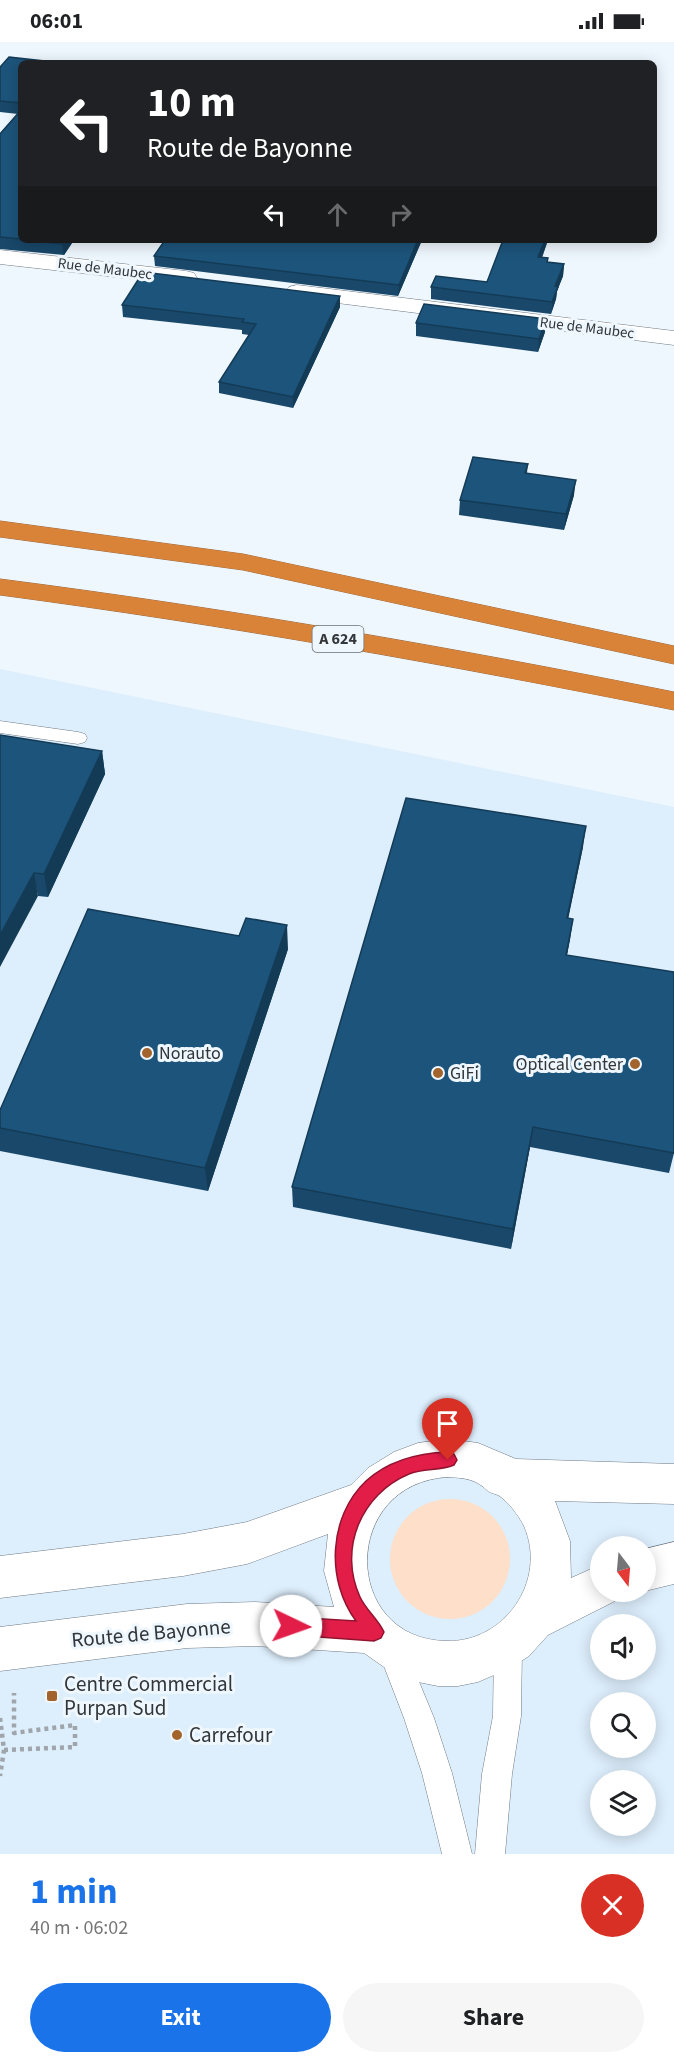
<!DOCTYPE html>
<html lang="en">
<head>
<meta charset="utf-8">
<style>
	:root { --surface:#fff; --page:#f6f6f6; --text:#202124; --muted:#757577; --accent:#1a73e8 }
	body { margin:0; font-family:"Source Sans 3",sans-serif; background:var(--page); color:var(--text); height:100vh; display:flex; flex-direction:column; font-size:22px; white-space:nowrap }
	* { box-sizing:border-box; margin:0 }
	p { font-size:20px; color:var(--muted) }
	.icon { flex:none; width:33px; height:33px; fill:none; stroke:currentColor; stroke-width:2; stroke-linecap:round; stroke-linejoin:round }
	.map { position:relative; height:1812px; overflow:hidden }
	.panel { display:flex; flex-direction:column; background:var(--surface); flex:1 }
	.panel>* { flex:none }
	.guide { position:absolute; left:18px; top:18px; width:639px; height:183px; border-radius:9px; box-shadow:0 3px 15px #0003; background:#202124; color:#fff; overflow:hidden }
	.needle { width:39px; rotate:164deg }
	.tools { position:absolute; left:590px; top:1494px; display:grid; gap:12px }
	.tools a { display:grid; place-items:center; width:66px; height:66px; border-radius:50%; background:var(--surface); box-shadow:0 3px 15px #0003; font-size:30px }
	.pin { position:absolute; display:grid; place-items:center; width:51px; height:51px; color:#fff; margin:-62px -26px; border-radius:50% 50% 50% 0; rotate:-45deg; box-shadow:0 0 6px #0007 }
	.pin .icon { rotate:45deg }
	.me { position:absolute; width:66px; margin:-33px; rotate:93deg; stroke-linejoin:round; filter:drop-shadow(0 0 4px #0008) }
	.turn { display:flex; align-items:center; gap:21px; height:126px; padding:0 30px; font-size:27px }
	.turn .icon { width:78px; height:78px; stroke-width:2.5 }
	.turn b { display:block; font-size:42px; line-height:51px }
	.lanes { display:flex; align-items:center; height:57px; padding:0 30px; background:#0003; justify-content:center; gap:30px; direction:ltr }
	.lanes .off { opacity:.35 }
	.round { display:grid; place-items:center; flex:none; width:63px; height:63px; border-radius:32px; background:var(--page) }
	.summary { display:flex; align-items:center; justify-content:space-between; height:102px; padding:0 30px }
	h1 { font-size:36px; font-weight:700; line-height:45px; color:var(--accent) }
	.button { display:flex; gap:12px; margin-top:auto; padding:12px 30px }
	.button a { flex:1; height:69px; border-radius:36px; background:var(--accent); color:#fff; font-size:24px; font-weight:700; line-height:69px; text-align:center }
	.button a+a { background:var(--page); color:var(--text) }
	.status { display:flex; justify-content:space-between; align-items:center; height:42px; padding:0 30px; background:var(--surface); direction:ltr }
	.status svg { height:16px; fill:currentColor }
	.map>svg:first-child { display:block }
	.built { fill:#ddeefc; fill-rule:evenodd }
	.green { fill:#fee0ca }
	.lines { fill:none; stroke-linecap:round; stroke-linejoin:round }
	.lane-casing { stroke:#717a82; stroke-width:1 }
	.street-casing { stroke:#717a82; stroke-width:1 }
	.secondary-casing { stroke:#717a82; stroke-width:1 }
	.highway-casing { stroke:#9f6839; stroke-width:1 }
	.path { stroke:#9fa5ab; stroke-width:4.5; stroke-dasharray:4 4; stroke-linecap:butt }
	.lane { fill:#fff; fill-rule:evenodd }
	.street { fill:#fff; fill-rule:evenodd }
	.secondary { fill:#fff; fill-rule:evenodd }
	.highway { fill:#d98339; fill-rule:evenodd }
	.wall { fill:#19486a }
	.shaded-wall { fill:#143b56 }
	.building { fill:#1d547b; stroke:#143b56; stroke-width:1.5 }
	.route { fill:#e11d48; stroke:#92132f; stroke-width:1.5 }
	.poi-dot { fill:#a3632c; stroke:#eff7fe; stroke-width:2 }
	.labels { text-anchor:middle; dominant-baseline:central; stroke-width:6; stroke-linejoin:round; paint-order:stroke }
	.far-street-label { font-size:15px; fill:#323639; stroke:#eff7fe }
	.shield { fill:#eff7fe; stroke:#6b7074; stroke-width:1.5 }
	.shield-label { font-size:16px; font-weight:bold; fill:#323639 }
	.poi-label { font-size:18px; fill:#323639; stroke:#eff7fe; text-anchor:start }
	.near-street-label { font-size:21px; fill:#323639; stroke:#eff7fe }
	.near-poi-label { font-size:21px; fill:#323639; stroke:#eff7fe; text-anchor:start }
</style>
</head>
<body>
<div class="status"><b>06:01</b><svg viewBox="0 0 49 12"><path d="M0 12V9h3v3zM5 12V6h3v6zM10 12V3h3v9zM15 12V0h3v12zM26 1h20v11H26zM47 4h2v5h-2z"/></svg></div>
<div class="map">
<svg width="674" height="1812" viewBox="0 0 674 1812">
	<rect width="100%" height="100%" fill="#eff7fe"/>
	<!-- built -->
	<path class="built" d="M0,627L674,765V1812H0ZM600,1504H645V1550H600ZM600,1582H645V1628H600ZM600,1660H645V1706H600ZM600,1738H645V1784H600Z"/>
	<!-- green -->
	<circle class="green" cx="450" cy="1517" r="60"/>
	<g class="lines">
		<!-- lane casing -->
		<g class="lane-casing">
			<g id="lane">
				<polygon points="0,679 78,690 85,692 87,696 85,700 78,702 0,691"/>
				<polygon points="508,1591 518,1595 522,1605 521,1674 512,1732 505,1812 475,1812 482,1732 493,1674 494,1605 498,1595"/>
				<polygon points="391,1592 401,1596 434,1676 452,1731 472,1812 442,1812 422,1731 404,1676 377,1606 381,1596"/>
			</g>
		</g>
		<!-- street casing -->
		<g class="street-casing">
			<g id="street">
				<polygon points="0,208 186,229 194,231 197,236 194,241 186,243 0,222"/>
				<polygon points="297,243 674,289 674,303 289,255 286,250 289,245"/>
			</g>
		</g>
		<!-- secondary casing -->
		<g class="secondary-casing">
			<g id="secondary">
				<path d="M448,1397L478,1401L516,1417L674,1422V1462L555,1459L570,1499L571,1536L600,1523V1550H619L615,1559L548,1593L529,1614L512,1625L478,1640L458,1644H438L418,1640L384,1625L364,1611L255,1604L187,1606L0,1629V1585L187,1562L255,1560L334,1565L324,1529L328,1492L247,1522L183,1534L0,1556V1514L183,1492L247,1480L351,1443L368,1426L394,1410L418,1401ZM448,1435C466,1436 476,1437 489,1450C490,1450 497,1453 498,1453C508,1459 519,1474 524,1484C548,1539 504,1601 446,1599C341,1597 340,1441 448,1435Z"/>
				<polygon points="674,1500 674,1542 645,1549 645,1507"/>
			</g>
		</g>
		<!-- highway casing -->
		<g class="highway-casing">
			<g id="highway">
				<polygon points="0,479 243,512 674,604 674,622 243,528 0,495"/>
				<path d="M0,537C226,566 450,605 674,650V668C450,623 226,583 0,553Z"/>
			</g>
		</g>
		<!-- path -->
		<g class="path">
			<polyline points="0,1676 4,1708 0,1734"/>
			<polyline points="4,1708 75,1705 75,1683 14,1691 14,1651"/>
		</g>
		<!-- lane -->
		<use href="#lane" class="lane"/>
		<!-- street -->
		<use href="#street" class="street"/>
		<!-- secondary -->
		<use href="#secondary" class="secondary"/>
		<!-- highway -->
		<use href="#highway" class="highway"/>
	</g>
	<!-- wall -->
	<g class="wall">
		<polygon points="21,21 21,198 74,198 64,213 0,207 0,92 18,72 0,70 0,25"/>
		<polygon points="422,198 398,254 155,224 154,214"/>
		<polygon points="503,198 548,198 542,216 548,220 564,222 563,234 557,249 556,257 551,272 431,257 431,245 487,240"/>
		<polygon points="122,263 340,265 293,366 219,351 219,340 249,293 242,292 242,288 123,275"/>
		<polygon points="416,281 545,290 538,310 416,294"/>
		<polygon points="528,422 527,431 574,453 564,488 459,473 460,458"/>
		<polygon points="0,693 102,709 105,732 48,855 38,854"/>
		<polygon points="583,805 568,876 573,877 567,913 674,1111 669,1131 530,1105 511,1207 293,1165 292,1145"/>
		<polygon points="288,907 208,1149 0,1109 0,1068"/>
	</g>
	<!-- shaded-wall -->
	<g class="shaded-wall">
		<polygon points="65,198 74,198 64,213 62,202"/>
		<polygon points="418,198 422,198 398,254 399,243"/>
		<polygon points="545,198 548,198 537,228 538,215"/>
		<polygon points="564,222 563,234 557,249 556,257 551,272 555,244"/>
		<polygon points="340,254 340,265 293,366 293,355"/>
		<polygon points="546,277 545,290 538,310 539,297"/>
		<polygon points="576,438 574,453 564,488 566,472"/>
		<polygon points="102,709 105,732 48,855 44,832"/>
		<polygon points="586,784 583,805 564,897 567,876"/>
		<polygon points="34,831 38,854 0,925 0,893"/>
		<polygon points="573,877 570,898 563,933 566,913"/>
		<polygon points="287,883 288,907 208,1149 205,1126"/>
		<polygon points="533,1085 530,1105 511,1207 513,1187"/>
	</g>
	<!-- building -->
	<g class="building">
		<polygon points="9,15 63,21 21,21 21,61 0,59 0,25"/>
		<polygon points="21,68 21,197 0,195 0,92"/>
		<polygon points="27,198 65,198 62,202"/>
		<polygon points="165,198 418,198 399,243 154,214"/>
		<polygon points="503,198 545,198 538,215 548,216 547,220 564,222 555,244 558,245 552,260 431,245 436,234 487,240"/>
		<polygon points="143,230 340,254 293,355 219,340 256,282 242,280 244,277 122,263"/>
		<polygon points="424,262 546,277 539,297 416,281"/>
		<polygon points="473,415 528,422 525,431 576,438 566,472 460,458"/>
		<polygon points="0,693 102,709 44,832 34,831 0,893"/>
		<polygon points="406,756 586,784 567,876 573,877 566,913 674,930 674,1111 533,1085 513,1187 292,1145"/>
		<polygon points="88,867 239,894 246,876 287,883 205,1126 0,1086 0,1068"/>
	</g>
	<!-- route -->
	<path class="route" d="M448,1410L454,1412L457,1418L454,1423C440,1429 424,1426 409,1432C361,1452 338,1507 360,1555C366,1568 378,1577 384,1590L381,1596L374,1599L291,1593L285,1591L282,1584L285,1578L291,1575L356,1579C326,1539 328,1475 366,1439C388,1419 419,1411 448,1410Z"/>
	<!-- markers -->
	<g class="poi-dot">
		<circle cx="147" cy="1011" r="6"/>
		<circle cx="635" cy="1022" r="6"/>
		<circle cx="438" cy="1031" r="6"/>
		<rect x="46" y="1648" width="12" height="12" rx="3"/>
		<circle cx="177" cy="1693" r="6"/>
	</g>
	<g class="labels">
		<!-- far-street labels -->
		<g class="far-street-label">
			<text transform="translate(105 227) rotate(7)">Rue de Maubec</text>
			<text transform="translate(587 286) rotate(7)">Rue de Maubec</text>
		</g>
		<!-- shield labels -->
		<rect class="shield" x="312.5" y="584" width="51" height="26" rx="4.5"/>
		<g class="shield-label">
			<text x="338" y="597">A 624</text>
		</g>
		<!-- poi labels -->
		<g class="poi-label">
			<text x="159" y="1011">Norauto</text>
			<text x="623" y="1022" text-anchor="end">Optical Center</text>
			<text x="450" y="1031">GiFi</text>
		</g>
		<!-- near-street labels -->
		<g class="near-street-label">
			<text transform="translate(151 1591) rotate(-5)">Route de Bayonne</text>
		</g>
		<!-- near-poi labels -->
		<g class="near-poi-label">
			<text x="64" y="1642">Centre Commercial<tspan x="64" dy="24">Purpan Sud</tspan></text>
			<text x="189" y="1693">Carrefour</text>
		</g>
	</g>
</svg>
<div class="tools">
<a><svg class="needle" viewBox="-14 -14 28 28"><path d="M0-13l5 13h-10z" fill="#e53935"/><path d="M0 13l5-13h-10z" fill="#757577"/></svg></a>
<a><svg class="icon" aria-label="sound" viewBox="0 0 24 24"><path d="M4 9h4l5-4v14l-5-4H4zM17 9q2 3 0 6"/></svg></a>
<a><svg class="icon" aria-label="search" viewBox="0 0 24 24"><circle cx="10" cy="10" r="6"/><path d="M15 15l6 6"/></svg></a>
<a><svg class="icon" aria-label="layers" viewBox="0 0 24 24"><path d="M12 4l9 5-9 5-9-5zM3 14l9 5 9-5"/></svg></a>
</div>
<div class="pin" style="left:448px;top:1418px;background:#d93025"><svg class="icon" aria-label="arrive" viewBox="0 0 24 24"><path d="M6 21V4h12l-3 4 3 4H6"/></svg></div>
<svg class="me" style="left:291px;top:1584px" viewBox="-20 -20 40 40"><circle r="19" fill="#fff"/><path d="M0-13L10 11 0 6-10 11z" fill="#e11d48"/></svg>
<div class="guide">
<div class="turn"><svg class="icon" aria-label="left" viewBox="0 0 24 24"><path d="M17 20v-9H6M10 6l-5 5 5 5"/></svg><div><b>10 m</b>Route de Bayonne</div></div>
<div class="lanes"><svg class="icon" aria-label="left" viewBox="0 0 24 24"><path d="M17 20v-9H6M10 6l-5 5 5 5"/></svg><svg class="icon off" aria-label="ahead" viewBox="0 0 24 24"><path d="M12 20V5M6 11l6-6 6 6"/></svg><svg class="icon off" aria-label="right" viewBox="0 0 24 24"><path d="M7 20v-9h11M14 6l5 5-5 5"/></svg></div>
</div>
</div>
<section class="panel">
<div class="summary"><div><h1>1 min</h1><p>40 m · 06:02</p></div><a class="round" style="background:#d93025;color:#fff"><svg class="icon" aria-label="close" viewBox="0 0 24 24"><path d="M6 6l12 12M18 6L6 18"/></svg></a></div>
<div class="button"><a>Exit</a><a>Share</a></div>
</section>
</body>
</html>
